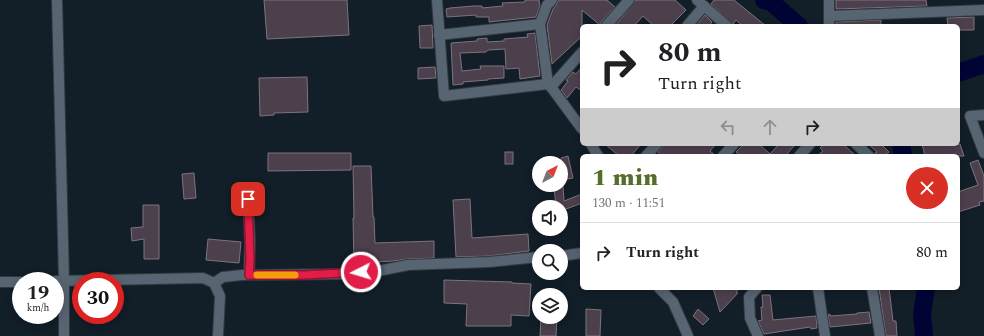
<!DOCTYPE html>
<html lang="en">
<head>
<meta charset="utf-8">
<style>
	:root { --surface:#fff; --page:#f6f6f6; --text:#202124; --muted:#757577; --line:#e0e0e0; --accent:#576d2b }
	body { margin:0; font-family:Spectral,serif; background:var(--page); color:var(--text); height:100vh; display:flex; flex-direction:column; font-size:15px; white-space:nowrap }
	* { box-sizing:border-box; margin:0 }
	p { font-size:13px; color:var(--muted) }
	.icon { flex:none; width:22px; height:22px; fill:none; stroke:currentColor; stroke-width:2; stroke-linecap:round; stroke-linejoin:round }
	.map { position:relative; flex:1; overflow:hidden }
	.side { position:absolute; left:580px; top:154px; width:380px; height:136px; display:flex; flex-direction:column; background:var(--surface); border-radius:6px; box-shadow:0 2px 10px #0003 }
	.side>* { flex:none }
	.guide { position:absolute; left:580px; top:24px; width:380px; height:122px; border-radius:6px; box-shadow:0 2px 10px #0003; background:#fff; color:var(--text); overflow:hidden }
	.needle { width:26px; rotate:42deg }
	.tools { position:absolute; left:532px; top:156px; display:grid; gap:8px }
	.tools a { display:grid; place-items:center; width:36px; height:36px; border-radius:50%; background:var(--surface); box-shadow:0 2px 10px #0003; font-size:20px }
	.speed { position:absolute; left:12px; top:272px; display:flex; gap:8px; font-size:20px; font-weight:700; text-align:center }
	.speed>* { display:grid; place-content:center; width:52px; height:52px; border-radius:50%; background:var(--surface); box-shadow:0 2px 10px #0003; line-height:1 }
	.speed small { font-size:10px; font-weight:400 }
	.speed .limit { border:6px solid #d22; background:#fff; color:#111 }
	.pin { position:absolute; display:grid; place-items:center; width:34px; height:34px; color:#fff; margin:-17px; border-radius:8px; box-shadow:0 2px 6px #0006 }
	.me { position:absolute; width:44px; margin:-22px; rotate:265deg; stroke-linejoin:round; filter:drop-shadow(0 0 3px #0008) }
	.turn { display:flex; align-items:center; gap:14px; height:84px; padding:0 12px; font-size:18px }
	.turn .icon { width:52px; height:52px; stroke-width:2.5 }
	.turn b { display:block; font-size:28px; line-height:34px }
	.lanes { display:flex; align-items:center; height:38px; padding:0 12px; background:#0003; justify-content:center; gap:20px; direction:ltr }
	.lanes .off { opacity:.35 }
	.round { display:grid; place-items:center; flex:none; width:42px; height:42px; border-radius:21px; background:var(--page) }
	.headline { display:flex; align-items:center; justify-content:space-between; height:68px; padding:0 12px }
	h1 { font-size:24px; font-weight:800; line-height:30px; color:var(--accent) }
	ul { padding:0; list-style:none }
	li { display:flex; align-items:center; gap:12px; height:60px; padding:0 12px; border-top:1px solid var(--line) }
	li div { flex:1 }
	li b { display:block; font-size:15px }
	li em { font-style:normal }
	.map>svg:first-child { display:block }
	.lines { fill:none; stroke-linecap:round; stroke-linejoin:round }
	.river { stroke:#000435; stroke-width:18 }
	.building { fill:#4c404c; stroke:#7f727f }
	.street-casing { stroke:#313940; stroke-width:12 }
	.street { stroke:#576471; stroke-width:10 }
	.route-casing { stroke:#92132f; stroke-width:10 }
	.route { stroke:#e11d48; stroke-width:7 }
	.slow { stroke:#f59e0b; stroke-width:7 }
</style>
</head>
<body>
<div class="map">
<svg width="984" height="336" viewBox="0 0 984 336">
	<rect width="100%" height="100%" fill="#121e28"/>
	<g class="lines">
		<!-- river -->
		<g class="river">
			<polyline points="764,0 771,2 799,26"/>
			<polyline points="958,73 984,64"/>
			<polyline points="901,144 903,156"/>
			<polyline points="924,336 922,314 926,288"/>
		</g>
	</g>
	<!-- building -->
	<g class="building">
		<polygon points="264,0 347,0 349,35 267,39"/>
		<polygon points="525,0 539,0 540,6 536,17 489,22 489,17 476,17 476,15 447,17 446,9 450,8 473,6 482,6 482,8 503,6 502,3 525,2"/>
		<polygon points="558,0 607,0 615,7 601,22 600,25 582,10 582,36 552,64 547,25 553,9 557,4"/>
		<polygon points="636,0 675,0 686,10 670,26 654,26 643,16 634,26 615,26"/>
		<polygon points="714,0 734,0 766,26 743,26 736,20 733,24 711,4"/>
		<polygon points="836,0 926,0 927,6 836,9"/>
		<polygon points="705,15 712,22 709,26 696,26"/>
		<polygon points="974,17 974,30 958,30 958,26 948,26 947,18"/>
		<polygon points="881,20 881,26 836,26 836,22"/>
		<polygon points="432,25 433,48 420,48 419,26"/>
		<polygon points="535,33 540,76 520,79 519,68 506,69 505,49 488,50 486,52 460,53 462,71 481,69 480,66 504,66 504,78 488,79 488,80 463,82 463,84 453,85 451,43 477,41 477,39 487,38 487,42 504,41 504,39 528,37 527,34"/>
		<polygon points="435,67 436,78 418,79 418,68"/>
		<polygon points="582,67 582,91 576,87 567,98 561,90 568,81 566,80 573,72 576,74"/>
		<polygon points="307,77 308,112 274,113 274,115 260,116 259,78"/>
		<polygon points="605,144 641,144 631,156 619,156"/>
		<polygon points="665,144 716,144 710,151 716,156 661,156 658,152"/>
		<polygon points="744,144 759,144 770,154 779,144 796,144 785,156 741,156 736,152"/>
		<polygon points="825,144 843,144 856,156 817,156 823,151 820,148"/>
		<polygon points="868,144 881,144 889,152 884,156 875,156 875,153 877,152"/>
		<polygon points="922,144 960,144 964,156 925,156"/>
		<rect x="505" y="152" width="8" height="12"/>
		<polygon points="268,153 351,153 351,170 268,171"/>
		<polygon points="568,156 573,178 562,180 561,158"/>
		<polygon points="978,160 984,176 984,201 979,202 980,205 958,212 958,192 978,185 970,163"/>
		<polygon points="353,166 371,166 373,217 374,217 375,243 434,241 434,258 408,259 393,261 376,262 376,264 354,265 353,218 354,218"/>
		<polygon points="194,173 196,198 184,199 182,174"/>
		<polygon points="563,186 564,201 582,194 582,203 561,211 561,207 556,207 554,187"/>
		<polygon points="470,199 472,238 528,234 529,251 489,256 456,257 453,200"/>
		<polygon points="143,205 159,205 159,259 144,259 144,239 132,241 131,228 143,227"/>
		<polygon points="208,239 241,242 239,263 206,260"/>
		<polygon points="444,280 512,282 512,283 531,284 529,316 511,315 511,326 466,326 467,304 444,303"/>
		<polygon points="713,288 740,288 736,292 738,293 720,312"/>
		<polygon points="879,288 889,288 893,321 896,321 897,336 886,336"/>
		<polygon points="762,295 770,295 773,320 816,316 817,328 811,329 810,327 764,334 758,321 762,320 761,307 763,307"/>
		<polygon points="586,309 601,310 600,336 586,336"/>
		<polygon points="698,309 709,319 703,325 693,316"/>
		<polygon points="869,312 871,323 830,327 828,315 830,314 830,316 857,314 857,313"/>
		<polygon points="541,317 557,317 556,336 540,336"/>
	</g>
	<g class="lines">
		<!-- street casing -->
		<g class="street-casing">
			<g id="street">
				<polyline points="57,0 64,281 64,336"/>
				<polyline points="437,0 444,96 548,84"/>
				<polyline points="552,0 547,5 540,24 548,84 551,87 582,129"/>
				<polyline points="697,0 727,26"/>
				<polyline points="829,0 829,26"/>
				<polyline points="829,16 984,10"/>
				<polyline points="606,26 629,0"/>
				<polyline points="687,26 704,6"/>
				<polyline points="439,35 540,24"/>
				<polyline points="551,87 582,52"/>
				<polyline points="984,115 970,116 984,153"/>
				<polyline points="591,144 598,156"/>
				<polyline points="856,144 869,156"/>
				<polyline points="646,156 657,144"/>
				<polyline points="723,156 734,144"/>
				<polyline points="799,156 810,144"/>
				<polyline points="248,199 250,243 249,275"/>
				<polyline points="561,256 582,253"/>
				<polyline points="55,281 203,278 214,283 220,296 218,336"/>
				<polyline points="0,282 21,282"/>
				<polyline points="214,283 223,277 242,275 344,274 373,272 408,265 489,262 539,257"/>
				<polyline points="659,288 673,302 688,336"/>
				<polyline points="757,288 749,297 750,318 758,336"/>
				<polyline points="818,288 825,336"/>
				<polyline points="872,288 880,336"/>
			</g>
		</g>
		<!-- street -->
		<use href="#street" class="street"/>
	</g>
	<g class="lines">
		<!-- route casing -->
		<g class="route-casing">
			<polyline id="route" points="248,199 250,258 249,275 304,275 361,272"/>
		</g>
		<!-- route -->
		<use href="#route" class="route"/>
		<!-- slow -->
		<polyline class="slow" points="257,275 295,275"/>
	</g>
</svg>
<div class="tools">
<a><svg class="needle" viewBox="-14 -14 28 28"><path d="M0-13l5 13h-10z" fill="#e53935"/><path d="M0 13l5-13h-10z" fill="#757577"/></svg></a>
<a><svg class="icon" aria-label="sound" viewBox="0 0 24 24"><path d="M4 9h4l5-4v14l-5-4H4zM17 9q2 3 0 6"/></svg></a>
<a><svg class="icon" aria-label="search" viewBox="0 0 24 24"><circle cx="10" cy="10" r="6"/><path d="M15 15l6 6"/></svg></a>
<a><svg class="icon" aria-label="layers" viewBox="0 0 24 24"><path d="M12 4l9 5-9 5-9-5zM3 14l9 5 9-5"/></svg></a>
</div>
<div class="speed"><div>19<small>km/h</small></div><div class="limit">30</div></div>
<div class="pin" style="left:248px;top:199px;background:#d93025"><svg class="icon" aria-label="arrive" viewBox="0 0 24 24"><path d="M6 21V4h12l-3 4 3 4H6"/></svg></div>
<svg class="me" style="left:361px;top:272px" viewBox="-20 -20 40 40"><circle r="17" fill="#e11d48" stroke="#fff" stroke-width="3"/><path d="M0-11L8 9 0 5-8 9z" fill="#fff"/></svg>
<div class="guide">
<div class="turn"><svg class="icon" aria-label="right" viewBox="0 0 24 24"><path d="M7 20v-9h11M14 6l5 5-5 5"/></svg><div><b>80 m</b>Turn right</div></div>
<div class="lanes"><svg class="icon off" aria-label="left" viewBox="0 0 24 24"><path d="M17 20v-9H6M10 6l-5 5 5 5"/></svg><svg class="icon off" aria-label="ahead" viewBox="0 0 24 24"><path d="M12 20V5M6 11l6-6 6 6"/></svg><svg class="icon" aria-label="right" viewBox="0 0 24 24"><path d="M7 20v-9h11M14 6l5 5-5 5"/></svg></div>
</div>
<section class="side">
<div class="headline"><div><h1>1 min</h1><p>130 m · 11:51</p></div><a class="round" style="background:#d93025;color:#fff"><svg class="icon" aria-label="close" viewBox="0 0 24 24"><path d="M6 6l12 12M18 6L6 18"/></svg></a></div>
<ul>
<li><svg class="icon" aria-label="right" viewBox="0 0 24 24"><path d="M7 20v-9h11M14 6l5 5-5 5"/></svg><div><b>Turn right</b></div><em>80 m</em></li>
</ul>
</section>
</div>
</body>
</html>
